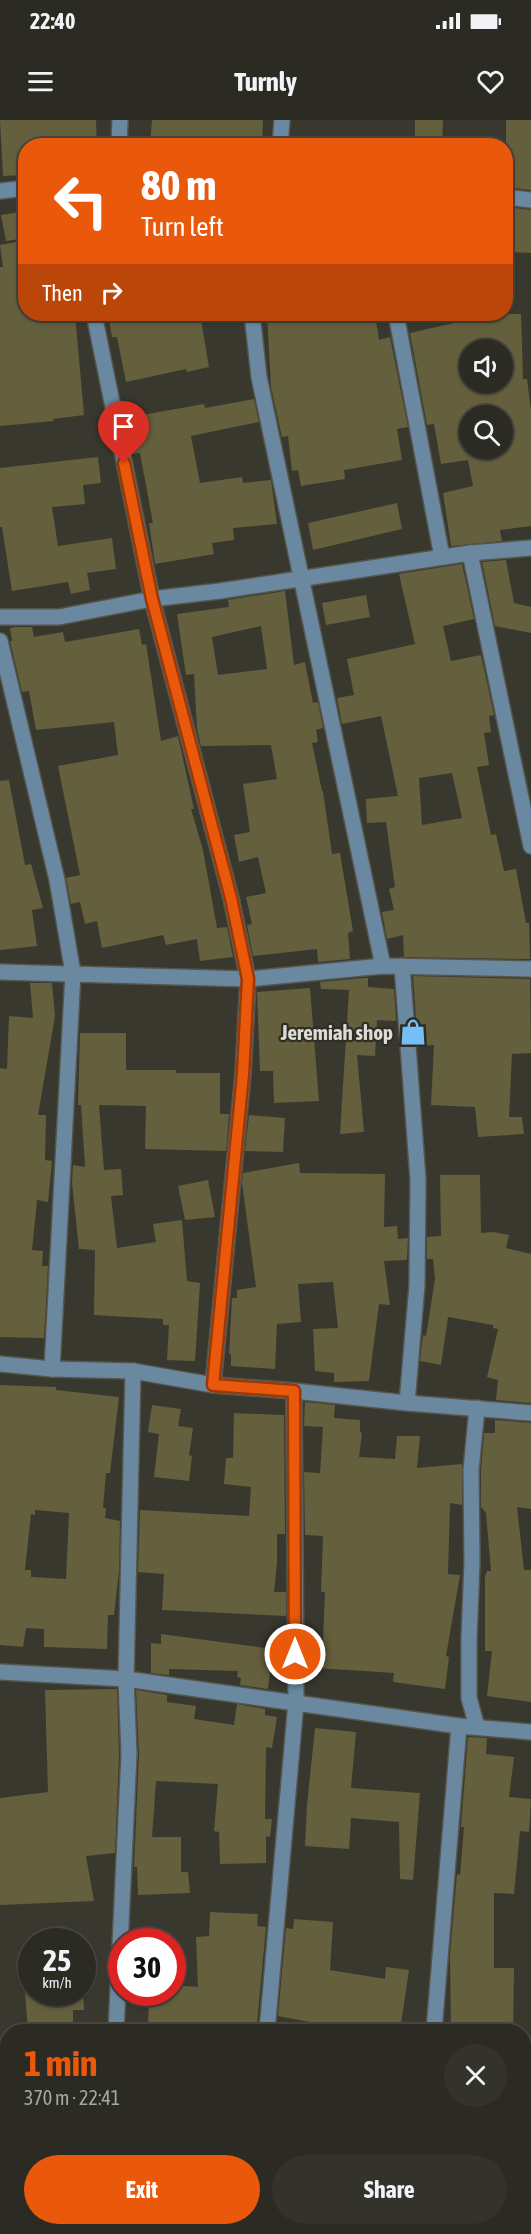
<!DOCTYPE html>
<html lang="en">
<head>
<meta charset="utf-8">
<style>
	:root { --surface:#2b2a23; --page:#33322b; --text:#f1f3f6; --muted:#a6a7a6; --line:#474641; --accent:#ea580c }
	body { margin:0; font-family:"Asap Condensed",sans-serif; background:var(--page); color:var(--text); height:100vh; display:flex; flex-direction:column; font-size:22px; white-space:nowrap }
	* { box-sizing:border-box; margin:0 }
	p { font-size:20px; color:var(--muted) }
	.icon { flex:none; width:33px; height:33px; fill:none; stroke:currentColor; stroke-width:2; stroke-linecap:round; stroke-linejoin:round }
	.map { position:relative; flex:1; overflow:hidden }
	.panel { position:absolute; left:0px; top:1904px; width:531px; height:212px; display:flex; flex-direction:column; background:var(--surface); border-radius:24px 24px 0 0; box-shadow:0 2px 4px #0004,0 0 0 2px var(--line) }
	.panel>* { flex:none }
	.top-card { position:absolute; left:18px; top:18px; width:495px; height:183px; border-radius:24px; box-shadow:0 2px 4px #0004,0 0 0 2px var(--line); background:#ea580c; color:#fff; overflow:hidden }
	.controls { position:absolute; left:459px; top:219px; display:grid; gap:12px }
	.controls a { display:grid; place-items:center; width:54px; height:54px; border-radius:50%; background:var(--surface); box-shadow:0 2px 4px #0004,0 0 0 2px var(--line); font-size:30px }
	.speed { position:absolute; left:18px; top:1808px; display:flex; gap:12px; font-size:30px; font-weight:700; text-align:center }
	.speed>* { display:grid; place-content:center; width:78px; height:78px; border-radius:50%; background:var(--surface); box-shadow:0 2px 4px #0004,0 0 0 2px var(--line); line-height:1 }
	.speed small { font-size:15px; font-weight:400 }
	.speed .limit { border:9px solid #d22; background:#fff; color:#111 }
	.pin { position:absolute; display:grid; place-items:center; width:51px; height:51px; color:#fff; margin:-62px -26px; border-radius:50% 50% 50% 0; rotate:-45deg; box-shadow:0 0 6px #0007 }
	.pin .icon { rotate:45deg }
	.me { position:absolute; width:66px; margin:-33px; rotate:0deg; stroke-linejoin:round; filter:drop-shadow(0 0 4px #0008) }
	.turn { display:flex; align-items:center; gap:21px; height:126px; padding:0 24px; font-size:27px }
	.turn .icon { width:78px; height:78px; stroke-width:2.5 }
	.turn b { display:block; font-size:42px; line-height:51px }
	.then { display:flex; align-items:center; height:57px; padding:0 24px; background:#0003; gap:12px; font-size:22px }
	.round { display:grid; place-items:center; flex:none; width:63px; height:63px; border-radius:32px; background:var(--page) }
	.head { display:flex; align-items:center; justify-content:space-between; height:102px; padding:0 24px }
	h1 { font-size:36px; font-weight:700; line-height:45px; color:var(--accent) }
	.primary-button { display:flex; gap:12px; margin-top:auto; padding:12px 24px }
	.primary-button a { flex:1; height:69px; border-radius:36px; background:var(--accent); color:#fff; font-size:24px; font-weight:700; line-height:69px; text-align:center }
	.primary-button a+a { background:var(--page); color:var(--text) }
	.status { display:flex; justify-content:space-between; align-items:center; height:42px; padding:0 30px; background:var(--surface); direction:ltr }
	.status svg { height:16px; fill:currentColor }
	header { display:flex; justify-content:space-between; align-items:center; height:78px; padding:0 24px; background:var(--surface); font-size:27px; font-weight:700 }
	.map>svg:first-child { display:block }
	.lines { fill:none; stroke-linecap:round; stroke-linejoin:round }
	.stream { stroke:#042235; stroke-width:7 }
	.building { fill:#645f3d; fill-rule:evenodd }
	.minor-casing { stroke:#56554d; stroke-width:18 }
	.minor { stroke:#6a89a0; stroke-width:15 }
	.route-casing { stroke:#983908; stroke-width:15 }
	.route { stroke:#ea580c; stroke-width:10 }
	.labels { text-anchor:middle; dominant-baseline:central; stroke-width:4.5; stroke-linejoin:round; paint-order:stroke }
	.poi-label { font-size:21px; font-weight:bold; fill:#dcdbd5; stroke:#2f2e25; text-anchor:end }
</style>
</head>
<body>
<div class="status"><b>22:40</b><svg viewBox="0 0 49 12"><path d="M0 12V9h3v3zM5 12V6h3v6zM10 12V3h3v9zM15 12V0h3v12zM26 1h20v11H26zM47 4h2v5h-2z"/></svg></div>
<header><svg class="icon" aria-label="menu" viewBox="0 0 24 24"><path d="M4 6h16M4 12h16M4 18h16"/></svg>Turnly<svg class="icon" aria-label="heart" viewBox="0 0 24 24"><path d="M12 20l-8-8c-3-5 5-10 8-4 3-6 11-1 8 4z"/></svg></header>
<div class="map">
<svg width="531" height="2114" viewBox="0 0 531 2114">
	<rect width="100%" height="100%" fill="#39382f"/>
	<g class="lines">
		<!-- stream -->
		<g class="stream">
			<polyline points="87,2108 115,2114"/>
			<polyline points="0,2109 8,2107"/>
		</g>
	</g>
	<!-- building -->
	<g class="building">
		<polygon points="0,0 96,0 97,26 26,26 26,55 3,56"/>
		<polygon points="152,0 263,0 262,26 150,26"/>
		<polygon points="415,0 443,0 442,26 415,26"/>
		<polygon points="506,0 531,0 531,70 506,67"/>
		<polygon points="515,88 531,90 531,133 511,132"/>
		<polygon points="26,91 26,118 6,121 1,95"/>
		<polygon points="22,121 26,143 26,194 75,194 84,295 53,299 54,301 0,306 0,147 3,147 0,125"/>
		<polygon points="108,194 200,194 209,247 187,252 186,249 126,262 117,217 112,217"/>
		<polygon points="267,194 375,194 379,220 390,217 408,307 397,309 402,340 344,350 345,359 301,366 298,350 292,351 288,316 282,317 271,267"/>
		<path d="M484,194H521L523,259H527L531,291V406L500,410L502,421L451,426L443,373L473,366L468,340L441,344L434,304L427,305L410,213L454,203V200L484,196ZM470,230H502V262H470ZM470,296H502V328H470Z"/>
		<polygon points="254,279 259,302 191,316 200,363 242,357 243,363 271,360 277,404 233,408 234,420 212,423 214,434 155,444 149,403 153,403 140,333 132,334 125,298 204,284 205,288"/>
		<polygon points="98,337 101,363 83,365 85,384 52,387 58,426 112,418 116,449 87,453 90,470 71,474 68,462 12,471 2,407 0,407 0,348"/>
		<polygon points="397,383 402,409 313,430 308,403"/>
		<polygon points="506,440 514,483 531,487 531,513 495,506 482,442"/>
		<path d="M462,444L474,499L443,506L451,541L481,535L494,595L489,596L491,612L484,613L489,645L477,647L491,715L496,714L504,751L516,749L526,803H529L530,839L404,837L403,815L387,819L382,792L394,790L389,769L395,767L386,702L367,703L366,679L398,676L381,596L342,604L337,578L354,575L347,539L415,524L399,454ZM452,653L462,698L422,705L419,658Z"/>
		<path d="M285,471L294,545L305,542L313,583L318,582L323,608L316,610L318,622L312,623L322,671H323L332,734L340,733L353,811L348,813L350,839L318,842L317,829L253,836L247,805L252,804L246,777L266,773L258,737L239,742L234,715L250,712L243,664L277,659L271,625L201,626L197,609L194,554L186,555L177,494L229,487L228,480ZM261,506L267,549L218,555L212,517Z"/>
		<polygon points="366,475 370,497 326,505 322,483"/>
		<polygon points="16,507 32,507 34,517 63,512 65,522 139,509 142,525 146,524 161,621 178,616 194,689 191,689 203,730 217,808 227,807 233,837 200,841 197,819 166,825 163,815 102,828 97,801 85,804 80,782 71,784 66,758 80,755 58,646 118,635 114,602 36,610 29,571 22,572 10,521 12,521 10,508"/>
		<polygon points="9,660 25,745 31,744 43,788 32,790 37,826 0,830 0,661"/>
		<polygon points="413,856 530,859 531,933 512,934 509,997 522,997 524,1014 478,1017 475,987 431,985 434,925 418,926"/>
		<polygon points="364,858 368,858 368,867 394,869 396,901 377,900 375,936 357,935 364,1012 340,1014 349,870 321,869 320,862"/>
		<polygon points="30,863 52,863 55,896 38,995 46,995 45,1040 52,1041 48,1082 37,1080 32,1130 43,1131 42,1146 48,1146 44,1218 0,1217 0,948 7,949 9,896 33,898"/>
		<polygon points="310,868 319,981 274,983 273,951 260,951 257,872"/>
		<polygon points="80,913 126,913 126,950 176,950 176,953 220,953 220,994 229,994 226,1031 145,1029 146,986 99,985 104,1050 121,1049 123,1075 111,1076 117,1128 156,1122 153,1104 182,1100 187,1161 200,1163 195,1241 167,1240 169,1205 163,1205 163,1199 94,1195 95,1130 79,1129 72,1063 73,1045 85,1047 81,985 78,985"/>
		<polygon points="249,995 285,998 283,1032 245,1031"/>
		<polygon points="299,1043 300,1053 385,1054 384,1107 397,1106 398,1119 408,1118 407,1140 384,1141 390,1185 379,1184 369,1261 334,1262 334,1253 315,1251 313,1209 338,1208 333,1162 298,1164 301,1202 277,1204 275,1249 231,1246 231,1234 229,1234 232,1178 237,1178 237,1170 256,1167 242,1063 243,1053"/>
		<polygon points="440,1055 480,1055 481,1113 494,1112 509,1115 506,1128 531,1134 531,1283 496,1280 498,1260 487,1257 498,1209 493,1208 493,1205 448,1197 441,1245 420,1241 423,1215 426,1216 435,1159 433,1139 427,1139 427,1117 441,1116"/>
		<polygon points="208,1060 215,1097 185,1100 178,1066"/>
		<path d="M0,1265L56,1267V1270L119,1277L110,1353H106L103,1388H106L105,1398L120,1401L119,1451L114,1495H108L107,1529L44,1527V1509L26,1508L23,1527L0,1525ZM35,1390L69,1393L66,1459L31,1457V1450H25L31,1394L35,1395Z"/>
		<polygon points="305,1282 335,1285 334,1298 360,1300 360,1312 362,1313 359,1337 395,1339 397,1316 420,1316 417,1348 462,1344 462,1385 450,1383 448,1454 460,1455 446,1536 449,1537 445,1569 393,1562 394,1553 317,1548 319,1520 323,1521 325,1472 321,1472 323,1416 305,1415 304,1352 320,1353 323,1307 304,1306"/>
		<polygon points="152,1285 181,1289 178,1306 193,1308 189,1335 192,1336 189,1361 154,1357 159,1314 148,1312"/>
		<polygon points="234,1293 284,1295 285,1414 277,1414 277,1443 274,1472 286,1472 286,1496 162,1490 164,1454 138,1452 140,1390 249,1396 251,1367 224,1364 226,1338 233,1338"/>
		<polygon points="495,1300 531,1303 531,1389 517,1387 524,1450 531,1450 531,1582 487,1576 492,1531 485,1531 485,1456 487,1451 491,1451 486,1393 481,1387 481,1350 484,1313 495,1313"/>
		<polygon points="161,1514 273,1529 268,1569 240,1565 241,1558 237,1557 238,1551 169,1549 169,1555 151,1553 151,1523 161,1524"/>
		<polygon points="117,1569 119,1634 115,1733 86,1736 94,1781 0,1785 0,1678 48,1672 45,1570"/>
		<polygon points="136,1570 167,1575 167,1582 196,1586 194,1599 234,1605 237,1584 265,1589 265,1595 277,1597 272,1628 266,1627 265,1699 272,1699 270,1717 266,1716 266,1743 220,1744 219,1712 214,1711 218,1664 156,1661 152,1717 181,1717 181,1752 188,1752 190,1773 138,1775 137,1747 134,1747 139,1634"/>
		<polygon points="315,1608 356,1612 351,1668 420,1673 413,1760 400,1759 399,1702 351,1698 349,1729 305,1726 307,1685"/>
		<polygon points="468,1617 487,1618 486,1634 514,1637 509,1677 531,1679 529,1712 520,1711 514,1774 494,1773 494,1848 514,1848 513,1911 451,1911 450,1835 457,1754 460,1755 464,1707 461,1707"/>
		<polygon points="210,1792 258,1794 257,1806 266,1807 257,1903 252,1903 252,1911 148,1911 149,1872 172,1872 172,1865 198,1867 196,1817 209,1816"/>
		<polygon points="294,1799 333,1802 330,1850 385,1859 386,1847 409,1850 400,1911 347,1911 347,1909 278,1896 286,1808 293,1809"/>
		<polygon points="25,1872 83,1872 84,1890 73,1890 73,1911 28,1911"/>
	</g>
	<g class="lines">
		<!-- minor casing -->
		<g class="minor-casing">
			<g id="minor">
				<polyline points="119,26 120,0"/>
				<polyline points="280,26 282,0"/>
				<polyline points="0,71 26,68"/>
				<polyline points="506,77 531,80"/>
				<polyline points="94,194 152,479 231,778 248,859 243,954 213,1265"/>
				<polyline points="252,194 259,257 383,846"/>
				<polyline points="396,194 442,437"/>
				<polyline points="470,433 531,726"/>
				<polyline points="0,497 59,497 152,479 220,471 470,433 531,428"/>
				<polyline points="0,521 57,760 73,853 52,1249"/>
				<polyline points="402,846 418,1059 417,1165 407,1283"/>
				<polyline points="0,852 248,859 383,846 531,849"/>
				<polyline points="0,1244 52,1249 133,1251 213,1265 294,1271 407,1283 531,1293"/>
				<polyline points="0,1552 126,1559 459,1606 531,1612"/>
				<polyline points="477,1607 469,1578 469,1519 472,1442 471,1350 477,1288"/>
				<polyline points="116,1911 129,1634 126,1559 133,1251"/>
				<polyline points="267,1911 296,1582 294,1271"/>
				<polyline points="434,1911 459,1606"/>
			</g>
		</g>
		<!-- minor -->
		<use href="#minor" class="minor"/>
	</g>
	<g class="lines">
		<!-- route casing -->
		<g class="route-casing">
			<polyline id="route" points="124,343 152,479 231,778 248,859 243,954 213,1265 294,1271 295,1534"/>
		</g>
		<!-- route -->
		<use href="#route" class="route"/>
	</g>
	<!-- icons -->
	<defs>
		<g id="shop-bare" transform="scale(2.07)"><path d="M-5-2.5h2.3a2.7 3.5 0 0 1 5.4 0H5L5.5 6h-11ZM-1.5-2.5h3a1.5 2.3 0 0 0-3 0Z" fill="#74c0f6" stroke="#2f2e25" stroke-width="2.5" paint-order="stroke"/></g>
	</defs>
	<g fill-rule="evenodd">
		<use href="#shop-bare" x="413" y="912"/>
	</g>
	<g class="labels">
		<!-- poi labels -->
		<g class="poi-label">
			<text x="393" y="912">Jeremiah shop</text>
		</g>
	</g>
</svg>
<div class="controls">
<a><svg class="icon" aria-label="sound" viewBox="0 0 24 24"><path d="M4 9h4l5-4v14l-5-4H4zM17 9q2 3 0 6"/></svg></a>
<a><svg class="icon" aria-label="search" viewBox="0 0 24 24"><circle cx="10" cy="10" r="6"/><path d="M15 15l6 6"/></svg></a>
</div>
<div class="speed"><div>25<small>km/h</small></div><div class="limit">30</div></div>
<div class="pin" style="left:124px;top:343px;background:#d93025"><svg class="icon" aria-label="arrive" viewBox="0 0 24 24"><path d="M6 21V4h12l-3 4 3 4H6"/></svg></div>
<svg class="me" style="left:295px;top:1534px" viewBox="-20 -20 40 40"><circle r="17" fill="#ea580c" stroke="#fff" stroke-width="3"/><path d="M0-11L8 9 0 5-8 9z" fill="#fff"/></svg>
<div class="top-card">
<div class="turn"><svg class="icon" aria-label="left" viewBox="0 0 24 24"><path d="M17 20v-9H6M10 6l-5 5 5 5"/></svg><div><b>80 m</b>Turn left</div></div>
<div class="then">Then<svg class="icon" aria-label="right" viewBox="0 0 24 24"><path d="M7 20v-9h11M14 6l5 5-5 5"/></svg></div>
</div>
<section class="panel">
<div class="head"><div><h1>1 min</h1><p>370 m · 22:41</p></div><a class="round"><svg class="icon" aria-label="close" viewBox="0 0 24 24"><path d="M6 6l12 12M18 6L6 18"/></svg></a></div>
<div class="primary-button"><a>Exit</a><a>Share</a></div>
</section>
</div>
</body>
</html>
